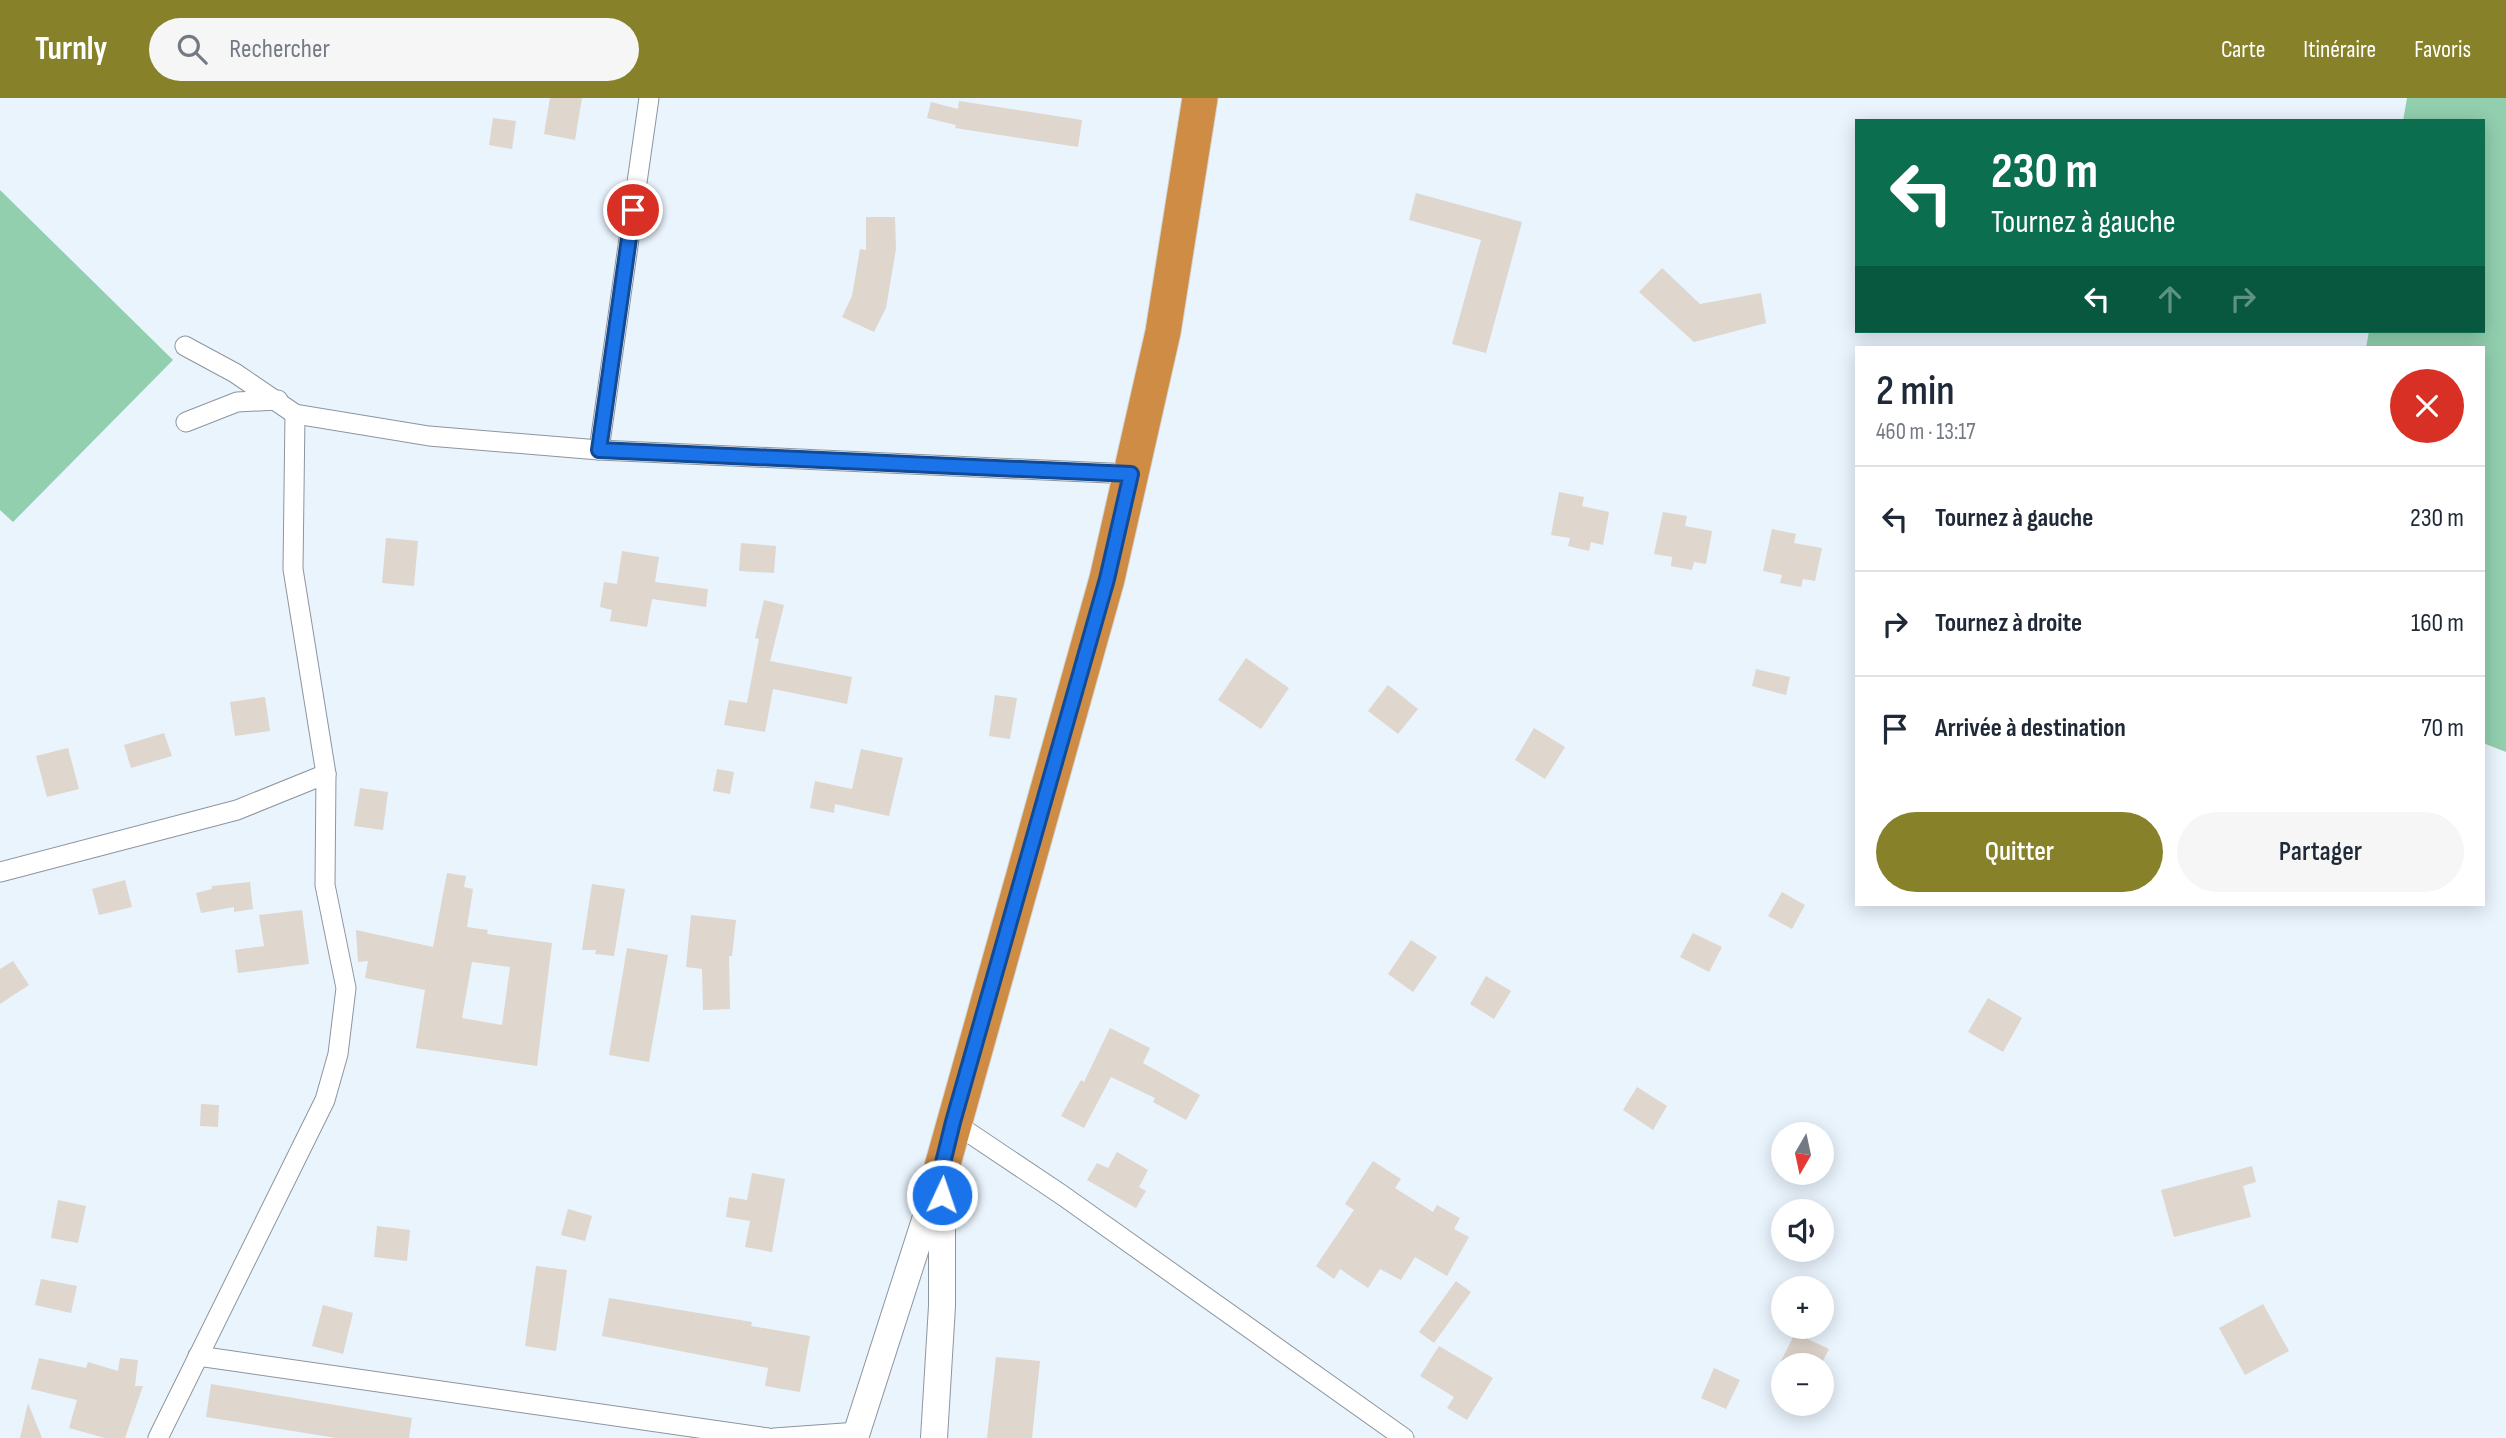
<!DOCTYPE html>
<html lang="fr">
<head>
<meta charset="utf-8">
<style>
	:root { --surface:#fff; --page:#f6f6f7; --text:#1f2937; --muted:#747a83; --line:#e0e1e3; --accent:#87822a }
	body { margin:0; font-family:"Sofia Sans Condensed",sans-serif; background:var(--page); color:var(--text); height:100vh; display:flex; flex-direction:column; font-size:26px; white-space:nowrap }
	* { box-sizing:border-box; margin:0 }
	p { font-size:23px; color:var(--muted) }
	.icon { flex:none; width:38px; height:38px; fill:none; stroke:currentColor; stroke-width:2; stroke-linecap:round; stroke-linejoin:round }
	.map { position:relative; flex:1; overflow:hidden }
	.drawer { position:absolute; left:1855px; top:248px; width:630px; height:560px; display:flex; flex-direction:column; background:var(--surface); border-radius:0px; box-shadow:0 4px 18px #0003 }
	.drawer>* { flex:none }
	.top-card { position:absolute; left:1855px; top:21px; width:630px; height:214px; border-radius:0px; box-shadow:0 4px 18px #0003; background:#0b6e4f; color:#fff; overflow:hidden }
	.needle { width:46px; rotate:189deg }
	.fabs { position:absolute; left:1771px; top:1024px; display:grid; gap:14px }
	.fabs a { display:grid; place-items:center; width:63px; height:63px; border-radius:50%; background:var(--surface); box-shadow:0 4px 18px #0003; font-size:35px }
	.pin { position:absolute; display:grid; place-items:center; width:60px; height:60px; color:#fff; margin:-30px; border:4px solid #fff; border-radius:50%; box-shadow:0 2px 7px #0007 }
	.me { position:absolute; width:77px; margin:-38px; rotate:3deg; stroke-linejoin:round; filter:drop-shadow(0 0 5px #0008) }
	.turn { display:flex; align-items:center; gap:24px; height:147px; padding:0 21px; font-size:32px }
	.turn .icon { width:91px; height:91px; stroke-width:2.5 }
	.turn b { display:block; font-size:49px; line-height:60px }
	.lanes { display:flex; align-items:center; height:66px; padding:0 21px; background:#0003; justify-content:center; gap:35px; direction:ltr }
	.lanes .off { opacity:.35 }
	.round { display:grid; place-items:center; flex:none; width:74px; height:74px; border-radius:37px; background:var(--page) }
	.head { display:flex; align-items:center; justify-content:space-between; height:119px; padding:0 21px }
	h1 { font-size:42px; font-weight:600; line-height:52px }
	.action { display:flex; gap:14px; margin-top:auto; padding:14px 21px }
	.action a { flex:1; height:80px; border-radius:42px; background:var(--accent); color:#fff; font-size:28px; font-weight:600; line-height:80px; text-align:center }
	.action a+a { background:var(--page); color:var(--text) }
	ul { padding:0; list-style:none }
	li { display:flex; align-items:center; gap:21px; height:105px; padding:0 21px; border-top:2px solid var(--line) }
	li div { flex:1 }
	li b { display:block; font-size:26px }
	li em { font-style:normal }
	header { display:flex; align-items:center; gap:42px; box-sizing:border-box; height:98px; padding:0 35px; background:var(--accent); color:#fff }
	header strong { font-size:33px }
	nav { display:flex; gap:38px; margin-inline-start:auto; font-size:24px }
	.search { width:490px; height:63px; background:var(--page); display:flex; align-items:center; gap:18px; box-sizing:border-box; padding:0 24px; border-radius:38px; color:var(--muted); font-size:26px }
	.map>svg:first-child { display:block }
	.green { fill:#91cfaf }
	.building { fill:#dfd6cd; fill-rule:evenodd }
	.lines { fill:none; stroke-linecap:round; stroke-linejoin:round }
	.street-casing { stroke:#8d959e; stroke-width:21 }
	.secondary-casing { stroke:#8d959e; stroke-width:28 }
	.highway-casing { stroke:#d2d3d4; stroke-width:37 }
	.street { stroke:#fff; stroke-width:19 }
	.secondary { stroke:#fff; stroke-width:26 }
	.highway { stroke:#ce8c45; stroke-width:35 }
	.route-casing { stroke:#114b97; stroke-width:18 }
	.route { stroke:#1a73e8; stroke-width:12 }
</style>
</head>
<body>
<header>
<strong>Turnly</strong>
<div class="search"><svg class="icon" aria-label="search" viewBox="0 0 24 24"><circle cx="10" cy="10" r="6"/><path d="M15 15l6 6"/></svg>Rechercher</div>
<nav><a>Carte</a><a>Itinéraire</a><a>Favoris</a></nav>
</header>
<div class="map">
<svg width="2506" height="1340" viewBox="0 0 2506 1340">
	<rect width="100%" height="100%" fill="#eaf4fd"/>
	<!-- green -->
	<g class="green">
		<polygon points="2407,0 2506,0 2506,654 2483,645 2483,250 2366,250 2369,233 2483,233 2483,23 2403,23"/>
		<polygon points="0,92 173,262 13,424 0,412"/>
	</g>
	<!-- building -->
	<g class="building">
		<polygon points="550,0 582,0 575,42 544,36"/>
		<polygon points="959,3 1082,22 1078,49 955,30 956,27 927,20 931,4 958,11"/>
		<polygon points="493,20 516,23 512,51 489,47"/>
		<polygon points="1416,95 1522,124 1486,255 1452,246 1481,142 1409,122"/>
		<polygon points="866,119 895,119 896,151 886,210 874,234 842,219 852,198 860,151 866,152"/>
		<polygon points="1662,170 1700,206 1761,195 1766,225 1694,244 1639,194"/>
		<polygon points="1559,394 1584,399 1582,408 1609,414 1603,447 1591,444 1589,453 1568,448 1570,440 1551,437"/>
		<polygon points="1663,414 1687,418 1685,428 1712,433 1706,466 1694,464 1692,472 1671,468 1672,459 1654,456"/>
		<polygon points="1772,431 1796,436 1794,445 1822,450 1815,483 1803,481 1801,489 1780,485 1782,477 1763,473"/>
		<polygon points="386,440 418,443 414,488 382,485"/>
		<polygon points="741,445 776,448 774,475 739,473"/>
		<polygon points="622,453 659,459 655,484 708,491 706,509 652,501 647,529 610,523 612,512 600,509 604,484 617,486"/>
		<polygon points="764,502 784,507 770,563 852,579 847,606 773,591 765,634 724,627 729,602 747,605 759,541 755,540"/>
		<polygon points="1246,560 1289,590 1261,631 1218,602"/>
		<polygon points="1756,571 1790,579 1786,597 1752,588"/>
		<polygon points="1388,587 1418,611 1398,636 1368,613"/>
		<polygon points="995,597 1017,600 1010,641 989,638"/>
		<polygon points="265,599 270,633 235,638 230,604"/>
		<polygon points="1534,630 1565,649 1545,681 1515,662"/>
		<polygon points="164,635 172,658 131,670 124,647"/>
		<polygon points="68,650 79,691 47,699 36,658"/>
		<polygon points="861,651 903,660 889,718 835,706 834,715 810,710 815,683 852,691"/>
		<polygon points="717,671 734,674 730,696 713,693"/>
		<polygon points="360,690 388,694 383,732 354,728"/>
		<path d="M447,775L466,778L464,789L473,791L467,829L488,832L487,836L552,845L537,968L416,950L425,892L365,880L368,863L358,864L356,832L433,849ZM472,864L510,869L502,927L462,920Z"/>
		<polygon points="125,782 132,809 99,817 92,791"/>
		<polygon points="250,784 253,811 234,814 234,809 201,815 196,795 212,791 212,788"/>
		<polygon points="592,786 625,791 614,858 595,856 596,852 582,852"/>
		<polygon points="1782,794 1805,807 1792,831 1768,818"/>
		<polygon points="302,812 309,866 238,875 235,852 264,848 259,817"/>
		<polygon points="691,817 736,822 732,858 729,858 730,911 703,912 702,871 686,869"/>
		<polygon points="1693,835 1722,849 1709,874 1680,859"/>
		<polygon points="1411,842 1437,859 1413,894 1388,876"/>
		<polygon points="627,850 668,857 649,964 609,957"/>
		<polygon points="13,863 29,887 0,906 0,871"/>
		<polygon points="1486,878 1511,893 1494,921 1470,906"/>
		<polygon points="1988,900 2022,920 2003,954 1968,934"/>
		<polygon points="1110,930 1150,950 1143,965 1200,997 1186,1022 1153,1004 1155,1000 1111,979 1084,1030 1061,1018 1081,982 1084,984"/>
		<polygon points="1637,989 1667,1008 1653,1032 1623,1012"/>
		<polygon points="201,1006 219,1007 218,1029 200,1028"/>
		<polygon points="1117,1054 1148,1072 1139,1089 1146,1093 1136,1110 1087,1082 1097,1065 1108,1070"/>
		<polygon points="1373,1063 1401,1081 1395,1090 1433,1114 1437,1107 1460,1120 1454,1131 1469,1139 1447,1178 1415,1159 1401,1182 1380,1171 1368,1190 1340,1171 1334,1181 1316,1168 1354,1112 1345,1106"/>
		<polygon points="2252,1068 2256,1084 2243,1088 2251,1119 2174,1139 2161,1092"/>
		<polygon points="752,1075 785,1081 772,1154 745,1149 750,1123 726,1119 729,1099 747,1102"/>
		<polygon points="58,1102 86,1108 78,1145 51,1140"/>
		<polygon points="568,1111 592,1118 585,1143 561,1137"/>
		<polygon points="377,1128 410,1132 407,1163 374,1159"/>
		<polygon points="536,1168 567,1172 556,1253 525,1248"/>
		<polygon points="41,1181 77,1188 71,1215 35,1207"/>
		<polygon points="1456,1183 1471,1194 1434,1245 1419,1234"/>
		<polygon points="609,1200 752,1224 751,1228 810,1238 800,1294 765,1288 768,1270 602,1238"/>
		<polygon points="2263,1206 2289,1253 2245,1277 2219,1230"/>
		<polygon points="323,1207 353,1215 343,1256 312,1248"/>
		<polygon points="1795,1235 1829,1251 1821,1267 1779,1267"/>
		<polygon points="1439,1248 1493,1280 1467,1322 1447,1310 1454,1299 1420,1278"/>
		<polygon points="996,1259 1040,1263 1032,1340 987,1340"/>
		<polygon points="39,1260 86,1270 88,1264 118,1273 120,1260 138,1262 135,1288 143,1288 125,1340 105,1340 69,1330 77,1302 31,1291"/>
		<polygon points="1714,1270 1740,1282 1726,1311 1701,1300"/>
		<polygon points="211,1286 412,1320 409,1340 336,1340 206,1319"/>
		<polygon points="28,1305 42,1340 20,1340"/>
	</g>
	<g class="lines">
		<!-- street casing -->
		<g class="street-casing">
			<g id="street">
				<polyline points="185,248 235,275 295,316 429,338 599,352 1131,376"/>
				<polyline points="186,324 237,304 278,302"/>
				<polyline points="599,352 649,0"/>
				<polyline points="0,774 237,712 326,676"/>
				<polyline points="953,1024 1062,1097 1404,1340"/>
				<polyline points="198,1258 768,1340"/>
				<polyline points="158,1340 325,1002 338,956 346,890 325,787 326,676 293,471 295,316"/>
				<polyline points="774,1340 858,1334"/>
			</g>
		</g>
		<!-- secondary casing -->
		<g class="secondary-casing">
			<g id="secondary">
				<polyline points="855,1340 942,1069"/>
				<polyline points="934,1340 942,1208 942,1095"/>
			</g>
		</g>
		<!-- highway casing -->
		<g class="highway-casing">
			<polyline id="highway" points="942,1069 1107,481 1163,234 1200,0"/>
		</g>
		<!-- street -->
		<use href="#street" class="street"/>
		<!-- secondary -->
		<use href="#secondary" class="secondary"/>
		<!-- highway -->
		<use href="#highway" class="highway"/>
	</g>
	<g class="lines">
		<!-- route casing -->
		<g class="route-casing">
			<polyline id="route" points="633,112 599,352 1131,376 1107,481 953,1024 942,1069 942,1097"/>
		</g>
		<!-- route -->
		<use href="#route" class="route"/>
	</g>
</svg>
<div class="fabs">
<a><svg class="needle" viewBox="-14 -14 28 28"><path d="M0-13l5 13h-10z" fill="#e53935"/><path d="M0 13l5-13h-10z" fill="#747a83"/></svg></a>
<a><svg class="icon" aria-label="sound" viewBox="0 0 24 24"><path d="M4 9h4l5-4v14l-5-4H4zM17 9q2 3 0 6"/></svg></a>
<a>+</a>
<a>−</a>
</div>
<div class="pin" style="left:633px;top:112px;background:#d93025"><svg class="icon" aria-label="arrive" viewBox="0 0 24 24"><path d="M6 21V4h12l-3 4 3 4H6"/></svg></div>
<svg class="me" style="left:942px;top:1097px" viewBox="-20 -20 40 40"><circle r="17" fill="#1a73e8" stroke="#fff" stroke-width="3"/><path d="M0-11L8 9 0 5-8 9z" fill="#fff"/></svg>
<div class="top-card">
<div class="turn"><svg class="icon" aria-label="left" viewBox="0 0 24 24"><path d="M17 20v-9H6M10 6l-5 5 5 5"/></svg><div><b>230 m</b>Tournez à gauche</div></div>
<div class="lanes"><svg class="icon" aria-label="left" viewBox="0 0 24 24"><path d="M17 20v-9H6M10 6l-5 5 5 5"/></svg><svg class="icon off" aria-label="ahead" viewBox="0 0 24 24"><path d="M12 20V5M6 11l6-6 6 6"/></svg><svg class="icon off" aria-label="right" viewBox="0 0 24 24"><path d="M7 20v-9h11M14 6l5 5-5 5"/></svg></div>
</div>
<section class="drawer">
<div class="head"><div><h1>2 min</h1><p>460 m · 13:17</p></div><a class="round" style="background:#d93025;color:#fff"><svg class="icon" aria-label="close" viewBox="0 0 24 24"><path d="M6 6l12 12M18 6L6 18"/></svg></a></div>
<ul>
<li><svg class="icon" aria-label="left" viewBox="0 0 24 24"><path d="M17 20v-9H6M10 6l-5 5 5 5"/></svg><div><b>Tournez à gauche</b></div><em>230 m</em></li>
<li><svg class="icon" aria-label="right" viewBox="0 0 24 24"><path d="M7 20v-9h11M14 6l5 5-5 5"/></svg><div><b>Tournez à droite</b></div><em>160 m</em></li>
<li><svg class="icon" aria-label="arrive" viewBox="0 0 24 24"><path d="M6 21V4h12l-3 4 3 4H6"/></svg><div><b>Arrivée à destination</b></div><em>70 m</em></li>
</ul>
<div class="action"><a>Quitter</a><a>Partager</a></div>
</section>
</div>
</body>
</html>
